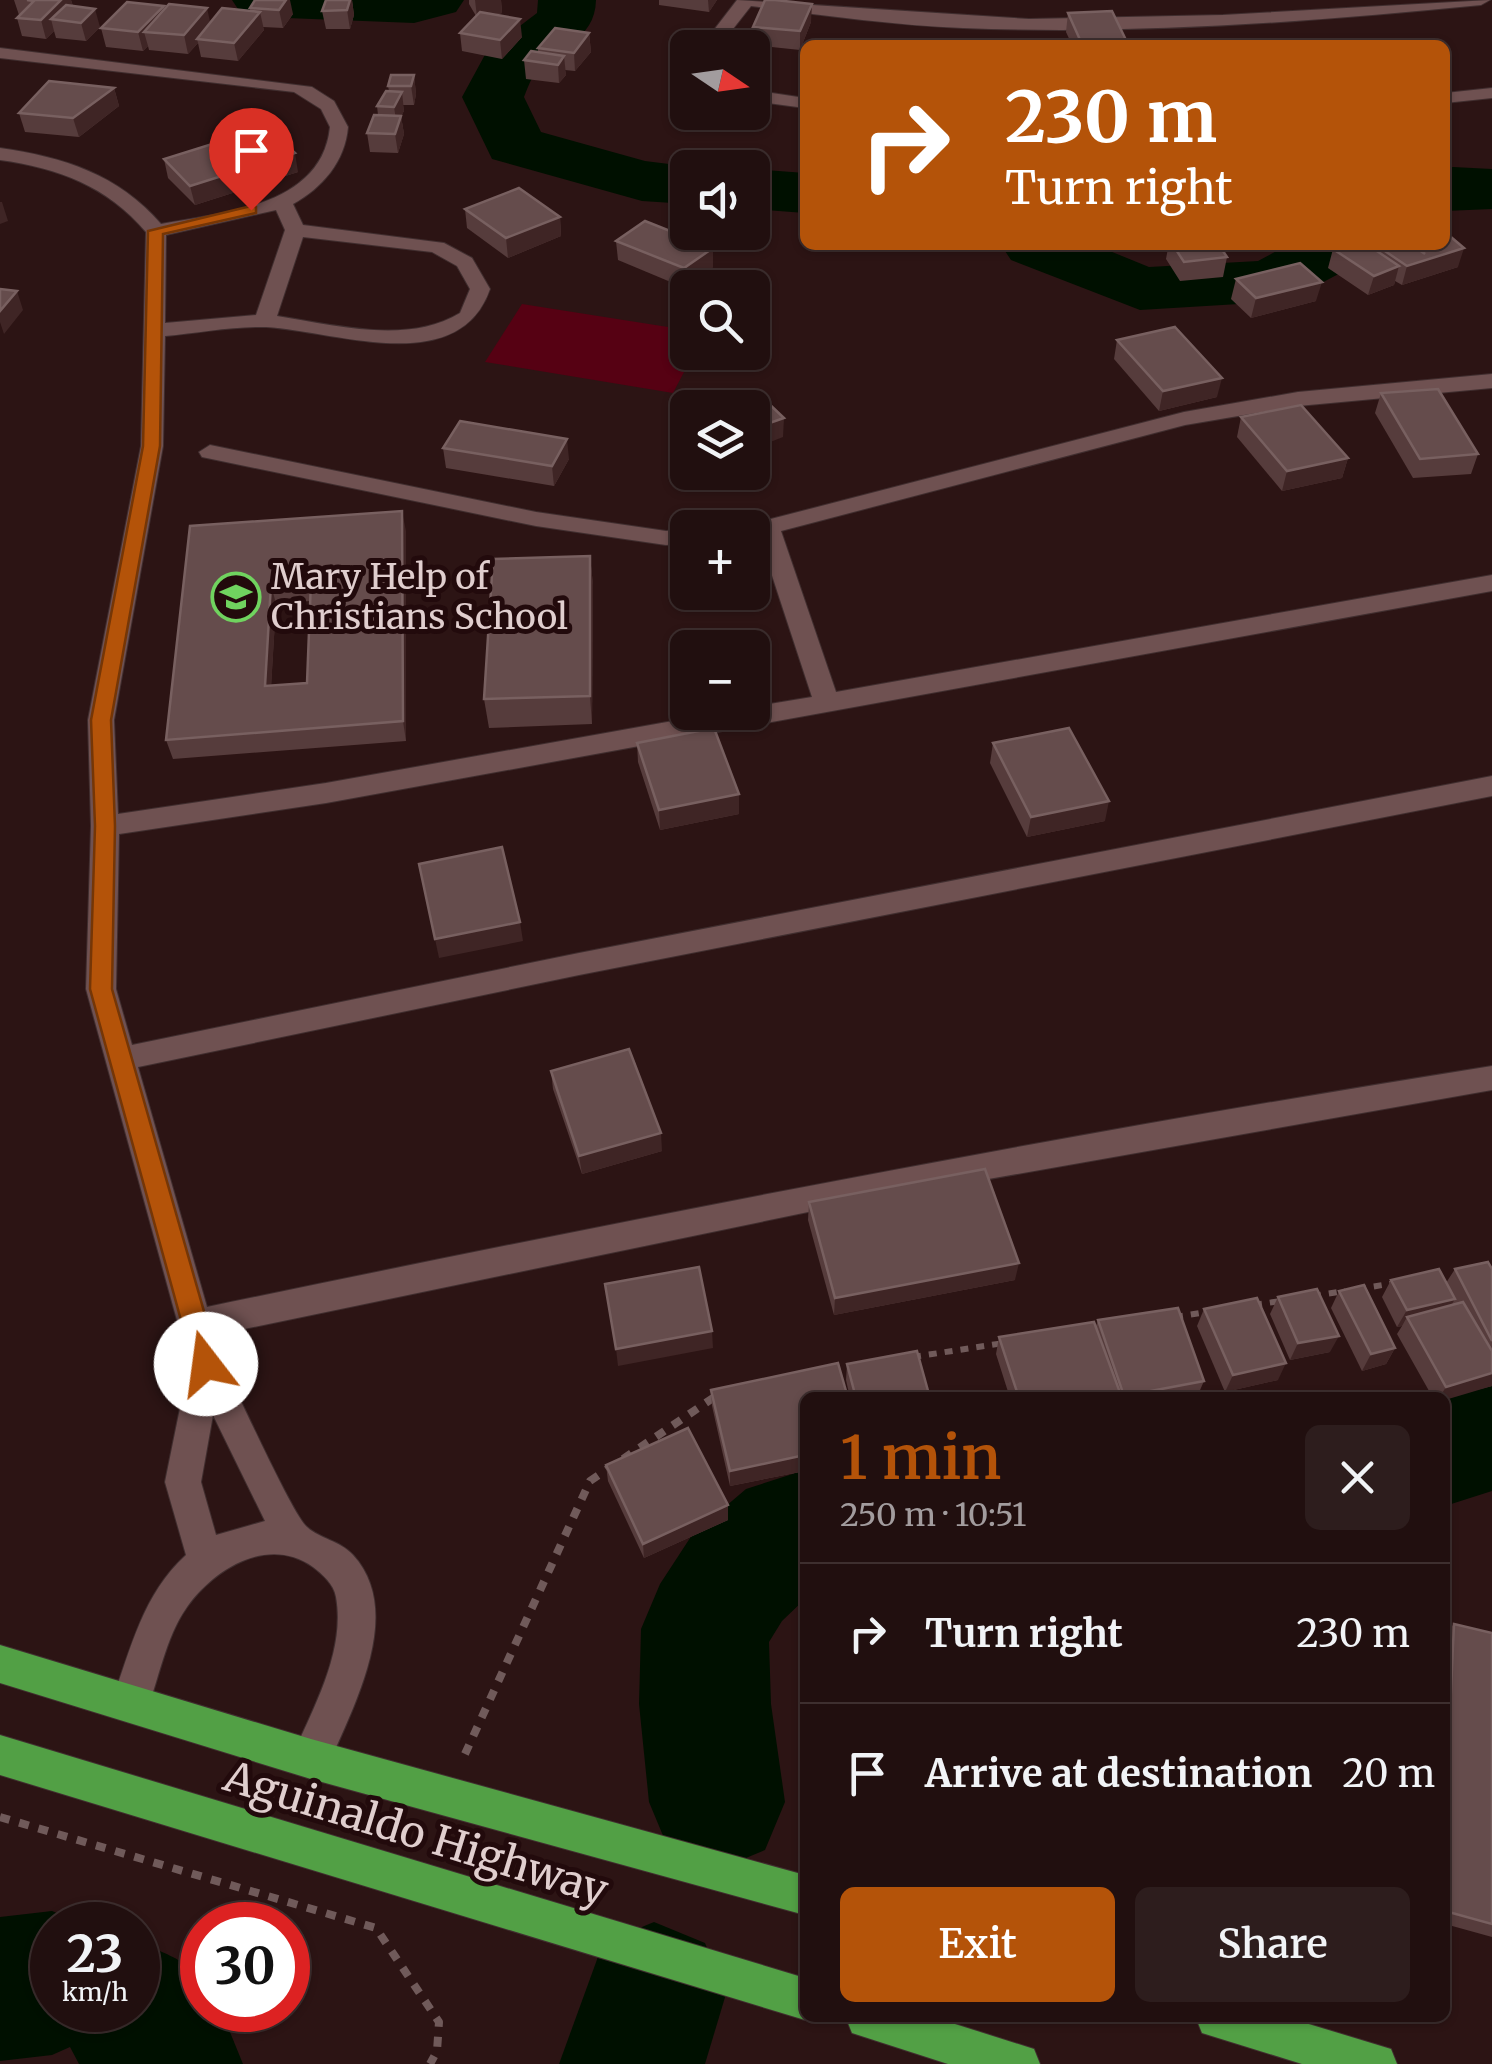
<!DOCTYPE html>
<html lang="en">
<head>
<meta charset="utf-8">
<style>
	:root { --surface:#210f0f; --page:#2d1d1d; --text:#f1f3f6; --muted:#a29c9e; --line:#3e2f2f; --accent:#b45309 }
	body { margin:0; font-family:Merriweather,serif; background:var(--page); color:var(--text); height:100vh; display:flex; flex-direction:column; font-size:38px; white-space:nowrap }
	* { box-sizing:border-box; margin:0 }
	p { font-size:32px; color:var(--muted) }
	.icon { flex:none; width:55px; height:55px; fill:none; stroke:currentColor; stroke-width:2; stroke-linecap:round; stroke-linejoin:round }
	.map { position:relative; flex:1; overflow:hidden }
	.drawer { position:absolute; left:800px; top:1392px; width:650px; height:630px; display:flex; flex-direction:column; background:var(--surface); border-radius:15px; box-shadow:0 2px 8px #0004,0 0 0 2px var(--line) }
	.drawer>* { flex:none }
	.top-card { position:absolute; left:800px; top:40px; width:650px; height:210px; border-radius:15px; box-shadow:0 2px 8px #0004,0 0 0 2px var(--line); background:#b45309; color:#fff; overflow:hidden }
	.needle { width:65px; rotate:103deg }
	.buttons { position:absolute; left:670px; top:30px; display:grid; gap:20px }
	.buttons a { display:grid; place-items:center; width:100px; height:100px; border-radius:15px; background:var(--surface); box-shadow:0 2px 8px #0004,0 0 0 2px var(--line); font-size:50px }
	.speed { position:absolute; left:30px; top:1902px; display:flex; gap:20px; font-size:50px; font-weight:700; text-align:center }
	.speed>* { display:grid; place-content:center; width:130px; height:130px; border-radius:50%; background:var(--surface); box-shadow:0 2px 8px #0004,0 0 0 2px var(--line); line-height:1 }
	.speed small { font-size:25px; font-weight:400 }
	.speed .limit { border:15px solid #d22; background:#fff; color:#111 }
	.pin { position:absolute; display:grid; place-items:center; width:85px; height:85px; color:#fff; margin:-102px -42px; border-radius:50% 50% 50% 0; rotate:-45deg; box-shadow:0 0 10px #0007 }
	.pin .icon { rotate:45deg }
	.me { position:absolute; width:110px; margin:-55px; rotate:345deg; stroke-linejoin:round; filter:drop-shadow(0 0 8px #0008) }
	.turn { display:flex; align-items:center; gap:35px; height:210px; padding:0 40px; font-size:45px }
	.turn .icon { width:130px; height:130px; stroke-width:2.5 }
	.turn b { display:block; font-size:70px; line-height:85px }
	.round { display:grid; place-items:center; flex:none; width:105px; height:105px; border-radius:15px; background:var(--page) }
	.overview { display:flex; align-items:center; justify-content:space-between; height:170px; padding:0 40px }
	h1 { font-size:60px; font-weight:600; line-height:75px; color:var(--accent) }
	.primary-button { display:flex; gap:20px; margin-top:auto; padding:20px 40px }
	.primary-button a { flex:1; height:115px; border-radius:15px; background:var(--accent); color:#fff; font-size:40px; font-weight:600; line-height:115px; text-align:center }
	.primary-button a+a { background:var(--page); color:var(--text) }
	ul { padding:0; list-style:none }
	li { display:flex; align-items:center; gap:30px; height:140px; padding:0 40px; border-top:2px solid var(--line) }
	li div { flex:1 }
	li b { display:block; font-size:38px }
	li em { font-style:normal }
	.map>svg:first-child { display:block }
	.green { fill:#560113 }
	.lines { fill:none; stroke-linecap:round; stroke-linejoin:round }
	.river { fill:#001000; fill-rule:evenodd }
	.minor-casing { stroke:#402e2f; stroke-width:2 }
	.highway-casing { stroke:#402e2f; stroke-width:2 }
	.path-far1 { stroke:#705a5a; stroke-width:6; stroke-dasharray:8 8; stroke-linecap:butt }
	.path { stroke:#705a5a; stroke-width:8; stroke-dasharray:10 10; stroke-linecap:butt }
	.minor { fill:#6f5151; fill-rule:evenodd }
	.highway { fill:#52a045; fill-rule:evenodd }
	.wall { fill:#563c3c; fill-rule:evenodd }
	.shaded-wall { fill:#3f2525 }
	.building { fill:#654c4c; stroke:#786060; stroke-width:2.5; fill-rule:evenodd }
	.route { fill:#b45309; stroke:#753606; stroke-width:2.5 }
	.labels { text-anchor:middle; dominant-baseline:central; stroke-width:10; stroke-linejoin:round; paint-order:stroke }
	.poi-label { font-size:35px; fill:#e0cece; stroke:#220a0c; text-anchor:start }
	.near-street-label { font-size:42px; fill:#e0cece; stroke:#220a0c }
</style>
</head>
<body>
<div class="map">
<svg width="1492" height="2064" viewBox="0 0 1492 2064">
	<rect width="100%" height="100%" fill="#2c1414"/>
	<!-- green -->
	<polygon class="green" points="522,304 687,330 688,352 694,353 673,393 485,362"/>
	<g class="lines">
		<!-- river -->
		<g class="river">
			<polygon points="232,0 464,0 456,12 414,23 261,17 240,12"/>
			<path d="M538,0H596C595,42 556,45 535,74C530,80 527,90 524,97L541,132L645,161L701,168H688V204L642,201L492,159L462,97L487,51L537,13Z"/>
			<polygon points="1453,167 1492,169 1492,209 1445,211 1445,169"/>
			<polygon points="752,169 805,173 805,213 752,209"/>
			<polygon points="1001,245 1095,245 1149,267 1258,261 1288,245 1375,245 1365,260 1297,296 1272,302 1140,310 1011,260"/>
			<polygon points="1492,1381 1492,1491 1445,1506 1445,1398 1436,1398"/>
			<polygon points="805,1470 805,1599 782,1621 769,1642 771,1704 785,1802 765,1850 717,1870 669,1850 649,1802 639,1704 641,1629 660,1584 692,1535 746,1489"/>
			<path d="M52,1911L85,1925H52V2010H138V1942C177,1959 202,1962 202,2010H221L243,2064H79L70,2047L52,2055L0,2061V1917Z"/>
			<polygon points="654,1922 705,1943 726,1994 705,2064 559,2064 603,1943"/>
		</g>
		<!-- minor casing -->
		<g class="minor-casing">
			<g id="minor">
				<path d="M737,0L1029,19L1223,15L1490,0L1481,5C1309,22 1136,35 963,28C892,25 822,15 751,6L718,48H700Z"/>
				<path d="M0,48L312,87L334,101L348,127C345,162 322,188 293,204L303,225L444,243L472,258L490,289C459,379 335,331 266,327C233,326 198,333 165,336L163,446L114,720L118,814L326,783L723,712H752V707L812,697L759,536L752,538V528L744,526L1184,412L1298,392L1492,374V388L1298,406L1185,425L781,531L836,692L1492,575V591L326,803L119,834L116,989L132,1045L579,953L1492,776V796L579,975L138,1067L207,1307C634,1218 1061,1134 1492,1066V1090L842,1205L215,1335L222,1362C235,1387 293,1516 307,1527C320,1539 339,1540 353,1555C407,1614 350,1712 325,1773L311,1779L297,1773L291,1759C312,1710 346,1652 336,1597C334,1584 322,1574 313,1567C268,1535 214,1569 187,1607C165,1638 159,1680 145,1715L131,1720L117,1715L112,1701C131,1648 143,1594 186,1555L165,1482L189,1364L86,989L91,826L88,720L141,446L146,232C107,186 58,168 0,160V148C63,157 118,174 161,224C221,213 322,207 330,127L321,109L294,92L0,58ZM276,210L285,230L256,315L165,323L166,235ZM303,237L432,252L457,266L470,289L460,313C407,345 335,325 277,316ZM213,1415L265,1521L216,1535L201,1482Z"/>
				<polygon points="688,68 688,84 673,87 673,79"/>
				<polygon points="1492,88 1492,98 1445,103 1445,93"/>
				<polygon points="752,90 805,98 805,108 752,101"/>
				<polygon points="210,445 536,512 666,531 688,529 688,543 666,545 536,526 202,457 199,452"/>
			</g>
		</g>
		<!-- highway casing -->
		<g class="highway-casing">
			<g id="highway">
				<polygon points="0,1645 311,1739 805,1875 805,1915 311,1779 0,1683"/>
				<polygon points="0,1735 805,1978 805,2018 811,2018 805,2020 0,1775"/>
				<polygon points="846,2018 936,2018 1034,2049 1040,2064 948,2064 852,2033"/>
				<polygon points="1196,2018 1289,2018 1391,2049 1397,2064 1302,2064 1202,2033"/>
			</g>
		</g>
		<!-- path-far1 -->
		<g class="path-far1">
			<polyline points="1358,1289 1395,1283"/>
			<polyline points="1313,1296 1345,1291"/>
			<polyline points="1254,1305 1281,1301"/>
			<polyline points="1175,1317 1207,1312"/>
			<polyline points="913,1357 1004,1343"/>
		</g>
		<!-- path -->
		<g class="path">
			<polyline points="913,1357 918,1356"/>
			<polyline points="623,1459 716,1396"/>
			<polyline points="465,1754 590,1481 612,1466"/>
			<polyline points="0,1817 376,1928 439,2022 437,2051 430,2064"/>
		</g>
		<!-- minor -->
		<use href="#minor" class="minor"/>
		<!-- highway -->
		<use href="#highway" class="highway"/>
	</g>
	<!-- wall -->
	<g class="wall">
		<polygon points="14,0 71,0 73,6 100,27 86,41 56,38 54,31 46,39 22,36 17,18 19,15"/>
		<polygon points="255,0 293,14 283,28 263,27 264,30 238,61 201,57 198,43 188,54 149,50 148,46 143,51 106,47 101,28 164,6 164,9 211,22 250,11 250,8"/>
		<polygon points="326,0 352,0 354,15 350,29 326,29 322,11"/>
		<polygon points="469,0 501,0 502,13 495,15 522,37 502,59 462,51 460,33 476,16 469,4"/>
		<polygon points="659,0 717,0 709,12 659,5"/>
		<polygon points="1068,13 1126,40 1125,45 1072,45 1066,32"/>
		<polygon points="811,22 800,50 753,45 753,27"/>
		<polygon points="589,33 591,52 575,71 565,70 566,75 559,83 526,79 524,60 538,52 538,48"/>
		<polygon points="414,75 416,94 414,105 403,105 404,111 401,116 404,134 398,153 370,152 367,133 378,115 377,106 389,91 388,86"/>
		<polygon points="114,88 119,106 79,137 25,132 19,113"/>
		<polygon points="164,159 298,172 195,205 168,178"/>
		<polygon points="465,209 560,217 561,236 508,258 467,228"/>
		<polygon points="616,241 713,248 713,267 685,288 618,260"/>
		<polygon points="1156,245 1219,245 1227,257 1223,277 1180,281 1166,259 1168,248 1158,249"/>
		<polygon points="1344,245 1445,245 1458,267 1402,285 1395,281 1394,285 1368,295 1328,268 1333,249"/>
		<polygon points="1236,279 1316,301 1251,318 1231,299"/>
		<polygon points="1117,340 1217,397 1159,411 1114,359"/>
		<polygon points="1381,393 1478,454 1471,474 1413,478 1375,413"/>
		<polygon points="1241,417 1348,458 1342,478 1282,491 1237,437"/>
		<polygon points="688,429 688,453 685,450 684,430"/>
		<polygon points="443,448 569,459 554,486 446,468"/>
		<path d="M190,526L406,531V741L173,759L166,740ZM310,601L307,683L271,686L276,604Z"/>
		<polygon points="590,556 593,585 592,724 489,728 484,699"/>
		<polygon points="637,743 739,794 739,814 660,830 638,762"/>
		<polygon points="993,743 1105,821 1027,837 990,763"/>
		<polygon points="551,1071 662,1151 582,1174 553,1089"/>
		<polygon points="809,1202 1015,1280 834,1315 808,1220"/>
		<polygon points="1455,1269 1492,1269 1492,1386 1445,1398 1433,1398 1397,1334 1402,1326 1397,1327 1382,1297 1391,1280 1446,1283"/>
		<polygon points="1339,1291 1395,1348 1386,1364 1362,1371 1331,1308"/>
		<polygon points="1278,1297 1330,1352 1290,1360 1270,1314"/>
		<polygon points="1204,1309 1278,1380 1225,1392 1197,1326"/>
		<polygon points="1098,1320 1204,1381 1197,1397 1010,1398 996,1354 999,1337 1096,1326"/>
		<polygon points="847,1364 930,1398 850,1398 846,1380"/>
		<polygon points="711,1390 805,1398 805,1471 730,1486 712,1406"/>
		<polygon points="606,1465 728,1505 728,1520 644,1558 608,1481"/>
		<polygon points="1454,1624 1492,1633 1492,1937 1445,1924 1445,1626 1450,1628"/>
	</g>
	<!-- shaded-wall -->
	<g class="shaded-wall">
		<polygon points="61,0 71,0 74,10 51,19 54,31 46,39 41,20"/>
		<polygon points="286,0 290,0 293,14 283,28 279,10"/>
		<polygon points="350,0 352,0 354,15 350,29 347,10"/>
		<polygon points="475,0 501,0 502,13 477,17"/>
		<polygon points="708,0 717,0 709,12"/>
		<polygon points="812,4 811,22 800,50 800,31"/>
		<polygon points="164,6 168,24 144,32 148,46 143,51 138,32"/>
		<polygon points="207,8 211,26 197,39 198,43 188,54 184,35"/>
		<polygon points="95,9 100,27 86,41 81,23"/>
		<polygon points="260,12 264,30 238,61 234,43"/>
		<polygon points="520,19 522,37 502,59 500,40"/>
		<polygon points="589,33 591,52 575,71 574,53"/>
		<polygon points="564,56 566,75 559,83 558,65"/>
		<polygon points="414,75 416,94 414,105 411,86"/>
		<polygon points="114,88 119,106 79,137 73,118"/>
		<polygon points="402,92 404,111 401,116 404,134 398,153 395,134 397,126 394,107"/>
		<polygon points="295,153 298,172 195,205 190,186"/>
		<polygon points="0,202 2,202 8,221 0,224"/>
		<polygon points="560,217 561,236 508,258 506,238"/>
		<polygon points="713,248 713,267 685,288 684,268"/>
		<polygon points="1464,248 1458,267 1402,285 1407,266"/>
		<polygon points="1399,266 1394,285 1368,295 1374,276"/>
		<polygon points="1322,282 1316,301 1251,318 1256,298"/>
		<polygon points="17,291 23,310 4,334 0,322 0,311"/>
		<polygon points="1222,378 1217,397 1159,411 1163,391"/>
		<polygon points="784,418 783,437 752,449 752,429"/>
		<polygon points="567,439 569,459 554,486 552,466"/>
		<polygon points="1348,458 1342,478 1282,491 1287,471"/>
		<polygon points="402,511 406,531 406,741 403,721"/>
		<polygon points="590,556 593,585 592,724 590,696"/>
		<polygon points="271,584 276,604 270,706 265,686"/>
		<polygon points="739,794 739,814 660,830 659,810"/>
		<polygon points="1109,801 1105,821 1027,837 1031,817"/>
		<polygon points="520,922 523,941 439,958 435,939"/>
		<polygon points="661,1133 662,1151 582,1174 579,1156"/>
		<polygon points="1019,1263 1015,1280 834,1315 835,1298"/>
		<polygon points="1455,1299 1445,1316 1407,1317 1402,1326 1397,1327 1407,1310"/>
		<polygon points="712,1331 713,1348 618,1366 616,1349"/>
		<polygon points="1339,1336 1330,1352 1290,1360 1298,1343"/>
		<polygon points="1395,1348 1386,1364 1362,1371 1371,1354"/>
		<polygon points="1286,1363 1278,1380 1225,1392 1233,1375"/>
		<polygon points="1492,1373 1492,1386 1445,1400 1445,1398 1439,1398 1446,1387"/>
		<polygon points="805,1455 805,1471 730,1486 730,1471"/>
		<polygon points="728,1505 728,1520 644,1558 643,1544"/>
	</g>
	<!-- building -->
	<g class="building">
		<polygon points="27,0 61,0 41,20 17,18 34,1"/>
		<polygon points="255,0 286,0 279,10 250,8"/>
		<polygon points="326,0 350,0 347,10 322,11"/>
		<polygon points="765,0 775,0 812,4 800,31 753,27"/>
		<polygon points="127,2 164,6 138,32 101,28"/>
		<polygon points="169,4 207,8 184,35 144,32"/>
		<polygon points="66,5 95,9 81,23 51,19"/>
		<polygon points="222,8 260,12 234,43 197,39"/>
		<polygon points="1112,11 1126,40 1081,42 1068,13"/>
		<polygon points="480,12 520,19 500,40 460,33"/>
		<polygon points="555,28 589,33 574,53 538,48"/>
		<polygon points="531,51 564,56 558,65 524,60"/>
		<polygon points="391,75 414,75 411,86 388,86"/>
		<polygon points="49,81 114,88 73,118 19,113"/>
		<polygon points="386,91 402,92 394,107 377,106"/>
		<polygon points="374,115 401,116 395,134 367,133"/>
		<polygon points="267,127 295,153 190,186 164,159"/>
		<polygon points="519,188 560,217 506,238 465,209"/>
		<polygon points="645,221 713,248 684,268 616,241"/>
		<polygon points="1445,232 1464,248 1407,266 1376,245 1412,245 1425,254 1416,245 1445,245"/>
		<polygon points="1173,245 1219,245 1227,257 1184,262"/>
		<polygon points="1344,245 1368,245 1399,266 1374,276 1333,249"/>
		<polygon points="1300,263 1322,282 1256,298 1236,279"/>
		<polygon points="0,289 17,291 0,311"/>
		<polygon points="1175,327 1222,378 1163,391 1117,340"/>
		<polygon points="1438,389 1478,454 1420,459 1381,393"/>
		<polygon points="766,401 784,418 752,429 752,408 747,408"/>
		<polygon points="1301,405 1348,458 1287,471 1241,417"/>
		<polygon points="460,421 567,439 552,466 443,448"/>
		<path d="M402,511L403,721L166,740L190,526ZM311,581L307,683L265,686L271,584Z"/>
		<polygon points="590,556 590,696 484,699 493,559"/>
		<polygon points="714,728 739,794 659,810 637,743"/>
		<polygon points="1069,728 1109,801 1031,817 993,743"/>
		<polygon points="502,847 520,922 435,939 419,864"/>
		<polygon points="629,1049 661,1133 579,1156 551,1071"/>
		<polygon points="985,1169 1019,1263 835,1298 809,1202"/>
		<polygon points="1488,1262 1492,1269 1492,1341 1455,1269"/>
		<polygon points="699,1267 712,1331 616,1349 605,1284"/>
		<polygon points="1439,1269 1455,1299 1407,1310 1391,1280"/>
		<polygon points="1364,1285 1395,1348 1371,1354 1339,1291"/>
		<polygon points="1317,1289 1339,1336 1298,1343 1278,1297"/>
		<polygon points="1257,1298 1286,1363 1233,1375 1204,1309"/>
		<polygon points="1463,1302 1492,1351 1492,1373 1446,1387 1407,1317"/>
		<polygon points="1178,1308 1204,1381 1124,1396 1098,1320"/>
		<polygon points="1094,1322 1122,1398 1019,1398 999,1337"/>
		<polygon points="917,1351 930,1398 856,1398 847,1364"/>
		<polygon points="838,1363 848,1398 805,1398 805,1455 730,1471 711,1390"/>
		<polygon points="688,1428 728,1505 643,1544 606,1465"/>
		<polygon points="1454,1624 1492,1633 1492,1924 1445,1911 1445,1823"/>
		<polygon points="1445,1626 1450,1627 1445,1721"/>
	</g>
	<!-- route -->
	<polygon class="route" points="251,206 256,207 256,213 163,234 160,446 111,720 115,826 112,989 219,1364 215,1372 206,1375 197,1372 193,1364 90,989 95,826 91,720 143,446 148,231"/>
	<!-- icons -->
	<defs>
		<g id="school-ring" transform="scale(2.5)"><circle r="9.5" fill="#220a0c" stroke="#70d35f" stroke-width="1.5"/><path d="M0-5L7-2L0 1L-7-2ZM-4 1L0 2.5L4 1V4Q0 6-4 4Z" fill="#70d35f"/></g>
	</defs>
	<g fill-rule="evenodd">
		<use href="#school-ring" x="236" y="597"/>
	</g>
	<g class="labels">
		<!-- poi labels -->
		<g class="poi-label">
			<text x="271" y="577">Mary Help of<tspan x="271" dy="40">Christians School</tspan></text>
		</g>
		<!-- near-street labels -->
		<g class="near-street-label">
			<text transform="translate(416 1833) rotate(17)">Aguinaldo Highway</text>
		</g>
	</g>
</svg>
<div class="buttons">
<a><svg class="needle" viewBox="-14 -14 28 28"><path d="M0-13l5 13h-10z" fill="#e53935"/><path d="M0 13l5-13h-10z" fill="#a29c9e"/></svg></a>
<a><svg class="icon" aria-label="sound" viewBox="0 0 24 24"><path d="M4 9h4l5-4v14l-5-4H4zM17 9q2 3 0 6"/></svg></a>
<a><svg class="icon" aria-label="search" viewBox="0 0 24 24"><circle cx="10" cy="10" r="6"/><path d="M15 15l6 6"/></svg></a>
<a><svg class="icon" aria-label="layers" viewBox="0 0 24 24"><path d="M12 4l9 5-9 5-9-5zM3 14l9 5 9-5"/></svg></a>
<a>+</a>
<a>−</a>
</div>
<div class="speed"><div>23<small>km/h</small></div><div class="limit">30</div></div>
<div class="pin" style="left:251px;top:210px;background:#d93025"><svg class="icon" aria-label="arrive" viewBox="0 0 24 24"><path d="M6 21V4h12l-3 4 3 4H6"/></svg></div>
<svg class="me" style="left:206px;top:1364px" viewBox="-20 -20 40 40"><circle r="19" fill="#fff"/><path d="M0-13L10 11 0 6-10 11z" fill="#b45309"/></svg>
<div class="top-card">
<div class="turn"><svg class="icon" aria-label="right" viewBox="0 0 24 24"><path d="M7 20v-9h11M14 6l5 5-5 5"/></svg><div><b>230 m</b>Turn right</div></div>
</div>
<section class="drawer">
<div class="overview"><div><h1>1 min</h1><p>250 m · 10:51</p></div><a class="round"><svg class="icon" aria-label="close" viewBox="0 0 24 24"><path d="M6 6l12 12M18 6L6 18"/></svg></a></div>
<ul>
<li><svg class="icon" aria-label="right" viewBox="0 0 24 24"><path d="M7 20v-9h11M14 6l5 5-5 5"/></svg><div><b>Turn right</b></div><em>230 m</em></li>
<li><svg class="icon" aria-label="arrive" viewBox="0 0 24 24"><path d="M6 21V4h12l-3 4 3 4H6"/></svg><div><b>Arrive at destination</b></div><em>20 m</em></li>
</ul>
<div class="primary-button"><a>Exit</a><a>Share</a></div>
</section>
</div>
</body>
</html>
